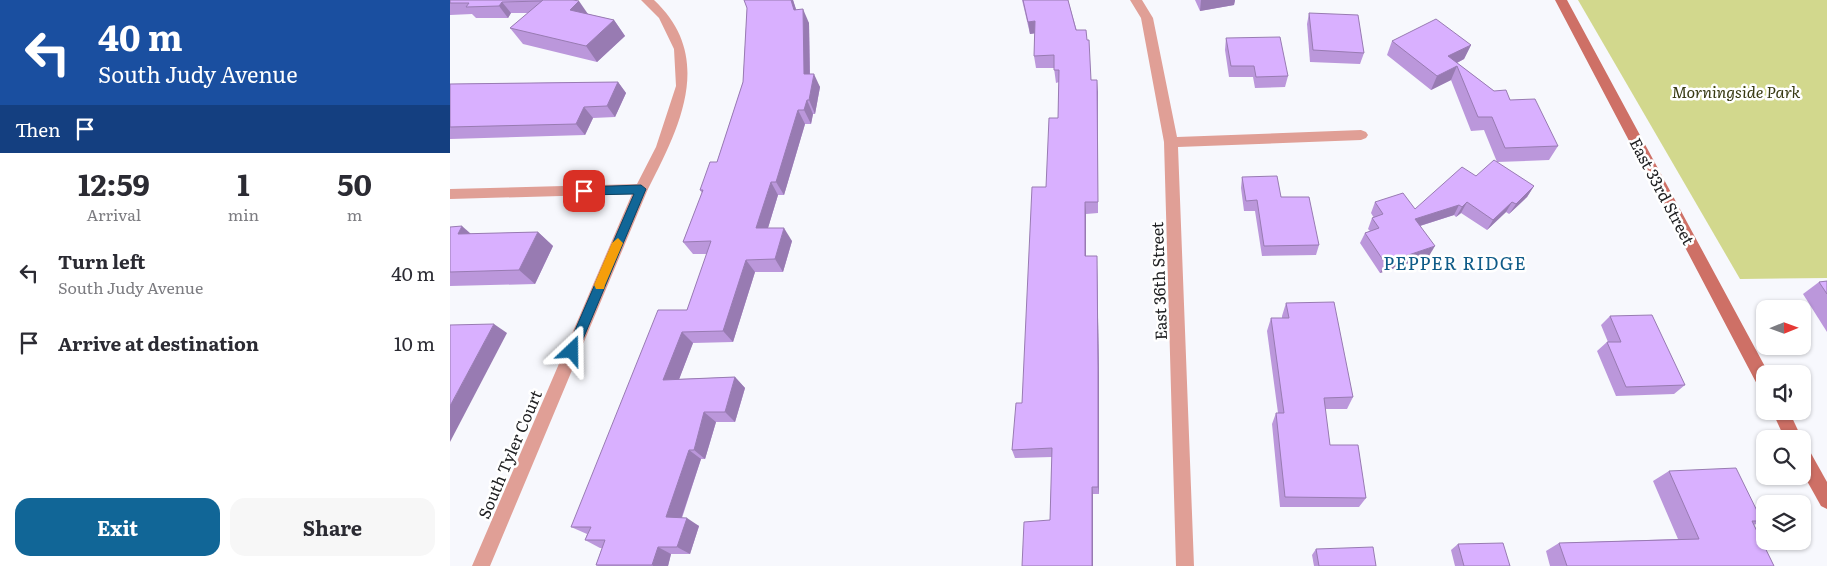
<!DOCTYPE html>
<html lang="en">
<head>
<meta charset="utf-8">
<style>
	:root { --surface:#fff; --page:#f7f7f7; --text:#2b2b33; --muted:#7c7c81; --accent:#116697 }
	body { margin:0; font-family:Literata,serif; background:var(--page); color:var(--text); height:100vh; display:flex; flex-direction:column; font-size:19px; white-space:nowrap }
	* { box-sizing:border-box; margin:0 }
	p { font-size:16px; color:var(--muted) }
	.icon { flex:none; width:28px; height:28px; fill:none; stroke:currentColor; stroke-width:2; stroke-linecap:round; stroke-linejoin:round }
	.map { position:relative; flex:1; overflow:hidden }
	.panel { display:flex; flex-direction:column; background:var(--surface); width:450px }
	.panel>* { flex:none }
	.banner { background:#1a4fa0; color:#fff; overflow:hidden }
	.needle { width:32px; rotate:89deg }
	.fabs { position:absolute; left:1306px; top:300px; display:grid; gap:10px }
	.fabs a { display:grid; place-items:center; width:55px; height:55px; border-radius:10px; background:var(--surface); box-shadow:0 1px 4px #0004; font-size:25px }
	.pin { position:absolute; display:grid; place-items:center; width:42px; height:42px; color:#fff; margin:-21px; border-radius:10px; box-shadow:0 2px 8px #0006 }
	.me { position:absolute; width:55px; margin:-28px; rotate:23deg; stroke-linejoin:round; filter:drop-shadow(0 0 4px #0008) }
	.turn { display:flex; align-items:center; gap:18px; height:105px; padding:0 15px; font-size:22px }
	.turn .icon { width:65px; height:65px; stroke-width:2.5 }
	.turn b { display:block; font-size:35px; line-height:42px }
	.then { display:flex; align-items:center; height:48px; padding:0 15px; background:#0003; gap:10px; font-size:19px }
	.eta { display:flex; justify-content:space-evenly; align-items:center; height:85px; text-align:center }
	.eta b { font-size:30px; font-weight:700; line-height:35px }
	.action { display:flex; gap:10px; margin-top:auto; padding:10px 15px }
	.action a { flex:1; height:58px; border-radius:15px; background:var(--accent); color:#fff; font-size:20px; font-weight:700; line-height:58px; text-align:center }
	.action a+a { background:var(--page); color:var(--text) }
	ul { padding:0; list-style:none }
	li { display:flex; align-items:center; gap:15px; height:70px; padding:0 15px }
	li div { flex:1 }
	li b { display:block; font-size:19px }
	li em { font-style:normal }
	main { display:flex; flex:1; min-height:0 }
	.map>svg:first-child { display:block }
	.green { fill:#d2d88d }
	.lines { fill:none; stroke-linecap:round; stroke-linejoin:round }
	.street { fill:#e09f96; fill-rule:evenodd }
	.secondary { fill:#ce7066; fill-rule:evenodd }
	.wall { fill:#bb97db }
	.shaded-wall { fill:#987bb2 }
	.building { fill:#d9b0ff; stroke:#987bb2 }
	.route { fill:#116697; stroke:#0b4262 }
	.slow { fill:#f59e0b }
	.labels { text-anchor:middle; dominant-baseline:central; stroke-width:5; stroke-linejoin:round; paint-order:stroke }
	.park-label { font-size:16px; font-style:italic; fill:#373912; stroke:#fff }
	.street-label { font-size:16px; fill:#202123; stroke:#fff }
	.neighbourhood-label { font-size:18px; letter-spacing:1px; fill:#0f5b88; stroke:#fff }
</style>
</head>
<body>
<main>
<section class="panel">
<div class="banner">
<div class="turn"><svg class="icon" aria-label="left" viewBox="0 0 24 24"><path d="M17 20v-9H6M10 6l-5 5 5 5"/></svg><div><b>40 m</b>South Judy Avenue</div></div>
<div class="then">Then<svg class="icon" aria-label="arrive" viewBox="0 0 24 24"><path d="M6 21V4h12l-3 4 3 4H6"/></svg></div>
</div>
<div class="eta">
<div><b>12:59</b><p>Arrival</p></div>
<div><b>1</b><p>min</p></div>
<div><b>50</b><p>m</p></div>
</div>
<ul>
<li><svg class="icon" aria-label="left" viewBox="0 0 24 24"><path d="M17 20v-9H6M10 6l-5 5 5 5"/></svg><div><b>Turn left</b><p>South Judy Avenue</p></div><em>40 m</em></li>
<li><svg class="icon" aria-label="arrive" viewBox="0 0 24 24"><path d="M6 21V4h12l-3 4 3 4H6"/></svg><div><b>Arrive at destination</b></div><em>10 m</em></li>
</ul>
<div class="action"><a>Exit</a><a>Share</a></div>
</section>
<div class="map">
<svg width="1377" height="566" viewBox="0 0 1377 566">
	<rect width="100%" height="100%" fill="#f7f8fd"/>
	<!-- green -->
	<polygon class="green" points="1128,0 1377,0 1377,278 1290,279"/>
	<g class="lines">
		<!-- street -->
		<g class="street">
			<path d="M191,0H204C265,57 230,127 198,189L40,566H22L182,194L0,199V189L187,184L206,147L226,86L224,49L209,18Z"/>
			<polygon points="680,0 692,0 703,18 727,137 911,130 916,132 918,135 916,138 911,140 728,147 744,566 726,566 714,142 691,18"/>
		</g>
		<!-- secondary -->
		<g class="secondary">
			<polygon points="1105,0 1117,0 1319,374 1315,374 1315,390 1309,388"/>
			<polygon points="1322,411 1339,411 1352,439 1335,439"/>
			<polygon points="1352,446 1358,448 1377,482 1377,509 1371,506 1352,472"/>
		</g>
	</g>
	<!-- wall -->
	<g class="wall">
		<polygon points="0,0 123,0 138,14 164,20 175,36 147,62 73,44 60,28 78,13 61,13 58,18 26,18 22,14 0,15"/>
		<polygon points="294,0 343,0 346,10 359,23 360,74 370,87 365,114 363,114 361,124 355,124 334,195 328,195 318,228 342,241 333,272 305,272 283,342 243,343 229,379 285,377 295,388 285,422 266,422 255,459 251,459 232,518 249,526 240,554 221,554 218,566 148,566 146,565 152,548 150,548 135,540 137,534 121,527 237,310 257,254 243,254 233,242 252,193 250,190 267,162 293,82 297,8"/>
		<polygon points="572,0 618,0 641,80 648,92 648,213 636,214 636,256 647,256 647,267 649,377 649,494 643,494 643,566 572,566 600,520 602,457 565,458 562,450 572,403 596,187 608,118 609,82 606,83 604,68 586,68 584,56 585,33 580,34"/>
		<polygon points="745,0 785,0 784,5 750,11"/>
		<polygon points="859,13 914,53 910,64 860,62 857,24"/>
		<polygon points="776,38 838,76 835,87 805,88 803,77 779,77 775,50"/>
		<polygon points="942,41 1021,45 1014,59 1007,63 1044,91 1060,100 1108,146 1099,160 1047,162 1034,130 1021,131 1001,80 981,90 937,55"/>
		<polygon points="168,82 176,93 165,117 143,118 135,135 0,139 0,84"/>
		<polygon points="1026,176 1084,186 1077,197 1059,214 1056,212 1037,230 1011,213 1006,217 1004,215 970,226 979,256 930,273 910,243 915,233 920,231 918,229 922,218 924,218 921,213 925,202 965,209"/>
		<polygon points="792,177 831,197 869,245 866,255 812,256 805,211 794,211 791,188"/>
		<polygon points="0,227 20,234 88,232 103,246 85,284 0,286"/>
		<polygon points="1377,281 1377,332 1353,294 1369,282"/>
		<polygon points="836,303 903,397 897,409 875,409 880,445 916,498 909,507 830,507 822,424 826,413 828,413 817,331 821,318 832,318 832,316"/>
		<polygon points="1160,316 1235,385 1224,394 1166,396 1147,351 1157,342 1158,342 1151,325"/>
		<polygon points="1219,471 1312,521 1304,525 1324,566 1100,566 1096,551 1109,543 1228,539 1203,481"/>
		<polygon points="1008,544 1060,566 1005,566 1001,550"/>
		<polygon points="866,549 926,566 864,566 862,555"/>
	</g>
	<!-- shaded-wall -->
	<g class="shaded-wall">
		<polygon points="341,0 343,0 351,24 344,10"/>
		<polygon points="751,0 785,0 784,5 750,11"/>
		<polygon points="129,1 140,17 120,10"/>
		<polygon points="52,2 61,13 58,18 49,6"/>
		<polygon points="353,9 359,23 360,88 354,74"/>
		<polygon points="164,20 175,36 147,62 136,46"/>
		<polygon points="585,21 587,33 580,34 578,22"/>
		<polygon points="1021,45 1014,59 993,70 998,56"/>
		<polygon points="1007,66 1001,80 981,90 987,76"/>
		<polygon points="364,74 370,87 365,114 359,100"/>
		<polygon points="647,80 648,92 648,213 648,202"/>
		<polygon points="168,82 176,93 165,117 157,106"/>
		<polygon points="357,100 363,114 361,124 354,110"/>
		<polygon points="134,107 143,118 135,135 126,124"/>
		<polygon points="348,110 355,124 334,195 326,182"/>
		<polygon points="321,182 328,195 314,241 306,228"/>
		<polygon points="1084,186 1077,197 1059,214 1066,204"/>
		<polygon points="635,202 636,214 636,267 635,256"/>
		<polygon points="1017,202 1011,213 1006,217 1012,207"/>
		<polygon points="1062,202 1056,212 1037,230 1043,220"/>
		<polygon points="1009,205 1004,215 960,229 965,219"/>
		<polygon points="12,226 29,241 8,234"/>
		<polygon points="334,228 342,241 333,272 325,259"/>
		<polygon points="88,232 103,246 85,284 69,270"/>
		<polygon points="985,246 979,256 930,273 935,263"/>
		<polygon points="647,256 649,377 649,494 648,487"/>
		<polygon points="296,260 305,272 283,342 273,331"/>
		<polygon points="44,324 57,333 0,442 0,406"/>
		<polygon points="232,332 243,343 225,390 213,380"/>
		<polygon points="285,377 295,388 285,422 275,412"/>
		<polygon points="254,412 266,422 255,459 244,450"/>
		<polygon points="239,450 251,459 229,525 216,517"/>
		<polygon points="642,487 643,494 643,566 642,566"/>
		<polygon points="237,518 249,526 240,554 227,547"/>
		<polygon points="208,547 221,554 218,566 203,566 202,565"/>
	</g>
	<!-- building -->
	<g class="building">
		<polygon points="0,0 93,0 93,1 52,2 49,6 16,7 19,3 0,3"/>
		<polygon points="93,0 123,0 129,1 120,10 164,20 136,46 60,28"/>
		<polygon points="294,0 341,0 344,10 353,9 354,74 364,74 359,100 357,100 354,110 348,110 326,182 321,182 306,228 334,228 325,259 296,260 273,331 232,332 213,380 285,377 275,412 254,412 244,450 239,450 216,517 237,518 227,547 208,547 202,565 146,565 155,540 135,540 141,527 121,527 208,310 237,310 261,241 233,242 253,190 250,190 260,162 267,162 293,82 297,8"/>
		<polygon points="573,0 618,0 626,30 636,30 637,40 639,40 641,80 647,80 648,202 635,202 635,256 647,256 648,367 648,487 642,487 642,566 572,566 574,522 600,520 602,448 562,450 566,403 572,403 582,187 596,187 599,118 608,118 609,70 604,70 604,55 584,56 585,21 578,22"/>
		<polygon points="859,13 908,15 914,53 863,50"/>
		<polygon points="986,19 1021,45 998,56 1044,91 1056,90 1060,100 1085,99 1108,146 1055,148 1042,117 1028,117 1007,66 987,76 942,41"/>
		<polygon points="830,37 838,76 806,77 804,66 781,66 776,38"/>
		<polygon points="168,82 157,106 134,107 126,124 0,127 0,84"/>
		<polygon points="1044,160 1084,186 1066,204 1062,202 1043,220 1017,202 1012,207 1009,205 965,219 985,246 935,263 915,233 929,228 922,218 933,214 925,202 953,193 965,209 1012,167 1026,176"/>
		<polygon points="827,176 831,197 859,197 869,245 814,246 807,200 796,201 792,177"/>
		<polygon points="12,226 8,234 88,232 69,270 0,272 0,227"/>
		<polygon points="1377,281 1377,294 1369,282"/>
		<polygon points="884,302 903,397 874,398 880,445 908,445 916,498 835,497 826,413 834,413 821,318 839,318 836,303"/>
		<polygon points="1202,315 1235,385 1176,387 1157,342 1171,342 1160,316"/>
		<polygon points="44,324 0,406 0,325"/>
		<polygon points="1286,468 1312,521 1302,521 1324,566 1117,566 1109,543 1249,539 1219,471"/>
		<polygon points="1053,543 1060,566 1014,566 1008,544"/>
		<polygon points="923,547 926,566 869,566 866,549"/>
	</g>
	<!-- route -->
	<polygon class="route" points="191,185 196,189 128,351 126,354 122,356 118,354 116,351 184,194 134,195 128,191 134,187"/>
	<!-- slow -->
	<polygon class="slow" points="168,238 173,243 155,285 154,289 146,289 144,285 162,243"/>
	<g class="labels">
		<!-- park labels -->
		<g class="park-label">
			<text x="1286" y="91">Morningside Park</text>
		</g>
		<!-- street labels -->
		<g class="street-label">
			<text transform="translate(1213 191) rotate(62)">East 33rd Street</text>
			<text transform="translate(708 281) rotate(-92)">East 36th Street</text>
			<text transform="translate(59 454) rotate(-67)">South Tyler Court</text>
		</g>
		<!-- neighbourhood labels -->
		<g class="neighbourhood-label">
			<text x="1005" y="262">PEPPER RIDGE</text>
		</g>
	</g>
</svg>
<div class="fabs">
<a><svg class="needle" viewBox="-14 -14 28 28"><path d="M0-13l5 13h-10z" fill="#e53935"/><path d="M0 13l5-13h-10z" fill="#7c7c81"/></svg></a>
<a><svg class="icon" aria-label="sound" viewBox="0 0 24 24"><path d="M4 9h4l5-4v14l-5-4H4zM17 9q2 3 0 6"/></svg></a>
<a><svg class="icon" aria-label="search" viewBox="0 0 24 24"><circle cx="10" cy="10" r="6"/><path d="M15 15l6 6"/></svg></a>
<a><svg class="icon" aria-label="layers" viewBox="0 0 24 24"><path d="M12 4l9 5-9 5-9-5zM3 14l9 5 9-5"/></svg></a>
</div>
<div class="pin" style="left:134px;top:191px;background:#d93025"><svg class="icon" aria-label="arrive" viewBox="0 0 24 24"><path d="M6 21V4h12l-3 4 3 4H6"/></svg></div>
<svg class="me" style="left:122px;top:351px" viewBox="-20 -20 40 40"><path d="M0-17L14 15 0 8-14 15z" fill="#116697" stroke="#fff" stroke-width="4"/></svg>
</div>
</main>
</body>
</html>
